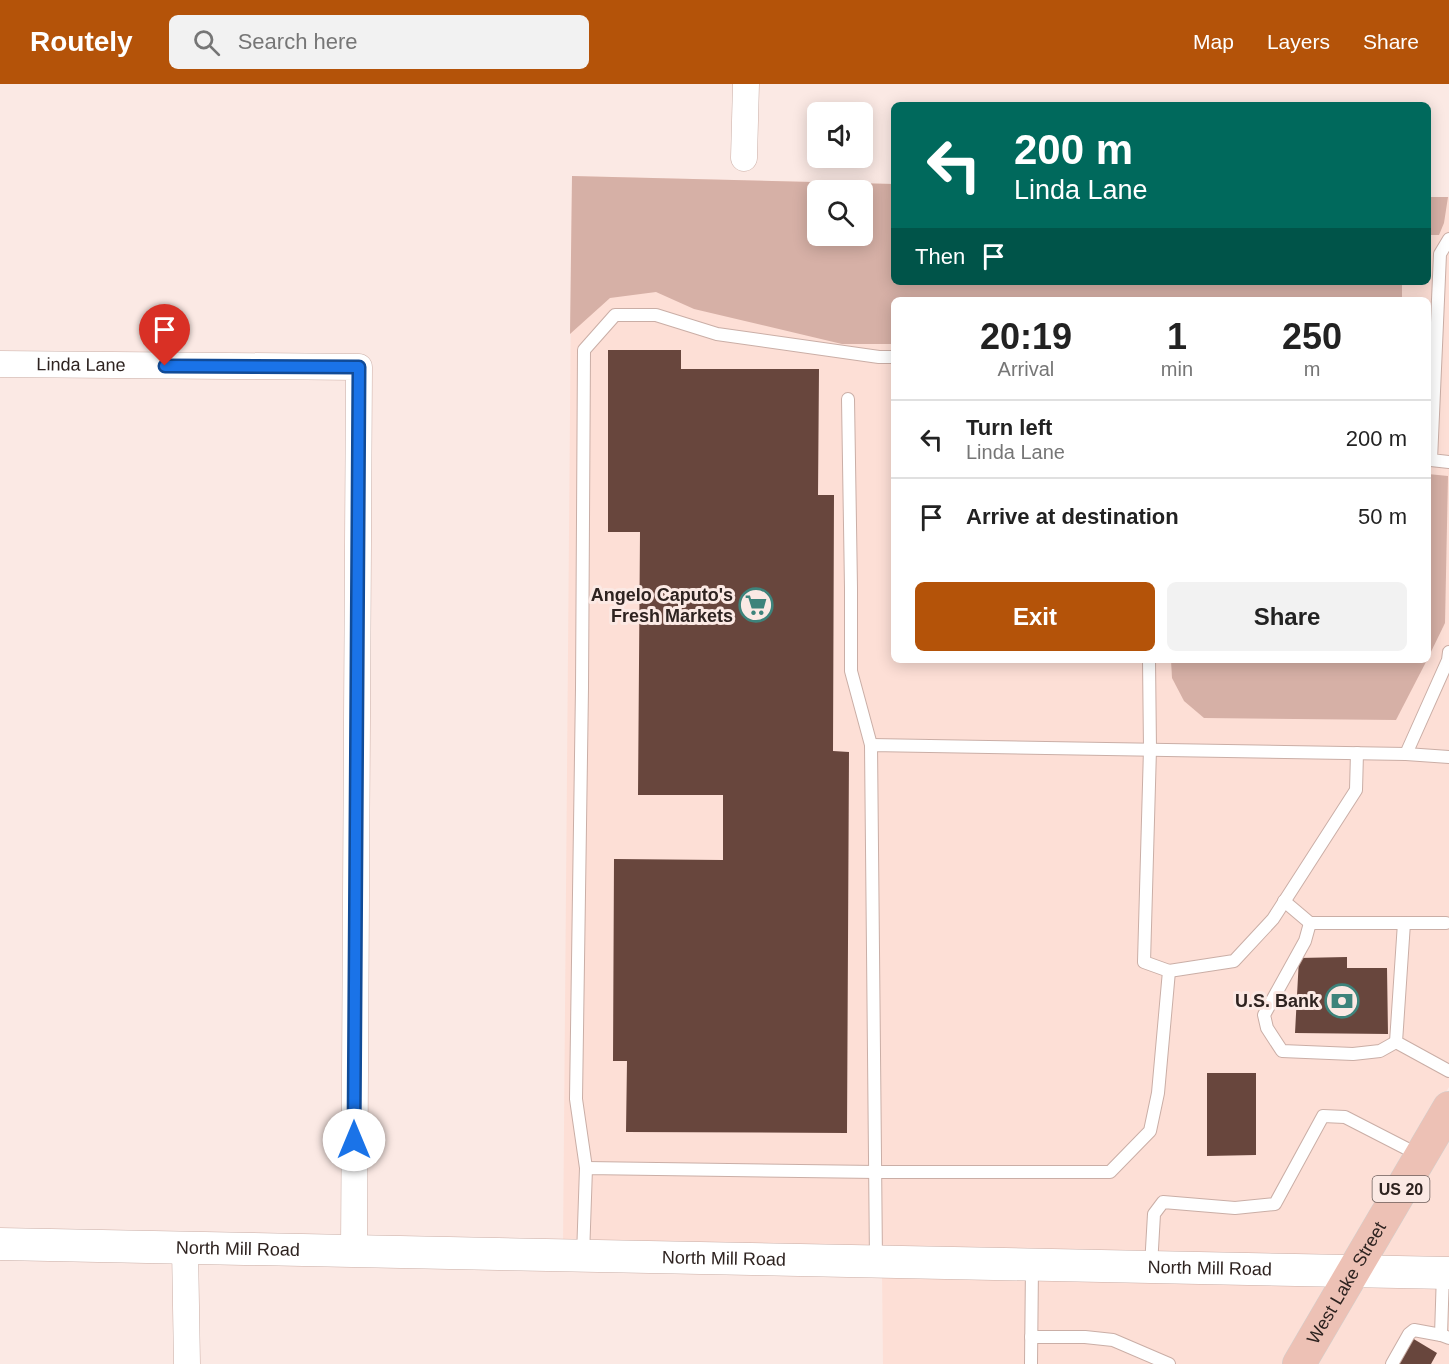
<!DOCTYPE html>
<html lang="en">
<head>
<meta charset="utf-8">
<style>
	:root { --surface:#fff; --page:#f2f2f2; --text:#222; --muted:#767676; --line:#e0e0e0; --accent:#b45309 }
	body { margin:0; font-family:Helvetica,sans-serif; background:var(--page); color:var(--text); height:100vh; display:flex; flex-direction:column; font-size:22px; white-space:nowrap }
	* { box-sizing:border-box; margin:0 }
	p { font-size:20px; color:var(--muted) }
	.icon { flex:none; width:33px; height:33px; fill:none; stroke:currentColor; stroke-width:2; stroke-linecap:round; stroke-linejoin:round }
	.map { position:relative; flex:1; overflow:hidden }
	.panel { position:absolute; left:891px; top:213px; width:540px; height:366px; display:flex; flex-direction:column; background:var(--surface); border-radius:9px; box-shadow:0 3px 15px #0003 }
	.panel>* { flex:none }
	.guide { position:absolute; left:891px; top:18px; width:540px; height:183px; border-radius:9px; box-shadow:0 3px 15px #0003; background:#00695c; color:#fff; overflow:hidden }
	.fabs { position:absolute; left:807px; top:18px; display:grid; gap:12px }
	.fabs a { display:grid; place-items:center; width:66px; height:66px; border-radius:9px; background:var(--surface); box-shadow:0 3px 15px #0003; font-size:30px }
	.pin { position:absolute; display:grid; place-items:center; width:51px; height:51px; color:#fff; margin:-62px -26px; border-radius:50% 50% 50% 0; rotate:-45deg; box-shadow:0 0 6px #0007 }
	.pin .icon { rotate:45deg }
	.me { position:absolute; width:66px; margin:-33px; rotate:0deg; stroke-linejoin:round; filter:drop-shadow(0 0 4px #0008) }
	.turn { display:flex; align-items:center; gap:21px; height:126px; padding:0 24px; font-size:27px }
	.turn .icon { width:78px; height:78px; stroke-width:2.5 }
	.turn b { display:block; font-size:42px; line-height:51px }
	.then { display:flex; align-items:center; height:57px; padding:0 24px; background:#0003; gap:12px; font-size:22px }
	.eta { display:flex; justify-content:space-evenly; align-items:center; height:102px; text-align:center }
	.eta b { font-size:36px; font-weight:700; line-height:42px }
	.button { display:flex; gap:12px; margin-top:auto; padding:12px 24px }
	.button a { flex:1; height:69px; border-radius:9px; background:var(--accent); color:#fff; font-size:24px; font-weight:700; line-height:69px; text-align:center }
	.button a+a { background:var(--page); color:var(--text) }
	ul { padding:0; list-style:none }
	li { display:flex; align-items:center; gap:18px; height:78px; padding:0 24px; border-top:2px solid var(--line) }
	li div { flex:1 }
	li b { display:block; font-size:22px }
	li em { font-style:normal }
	header { display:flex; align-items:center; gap:36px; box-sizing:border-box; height:84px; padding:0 30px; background:var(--accent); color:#fff }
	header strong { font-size:28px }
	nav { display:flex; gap:33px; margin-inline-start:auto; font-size:21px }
	.search { width:420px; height:54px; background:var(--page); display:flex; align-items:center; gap:15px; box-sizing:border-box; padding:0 21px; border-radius:9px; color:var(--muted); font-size:22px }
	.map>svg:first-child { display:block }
	.built { fill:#fddfd6; fill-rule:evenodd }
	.green { fill:#d6b0a6; fill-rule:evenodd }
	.building { fill:#68463d }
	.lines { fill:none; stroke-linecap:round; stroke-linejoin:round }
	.service-casing { stroke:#caaea6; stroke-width:14 }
	.minor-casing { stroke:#caaea6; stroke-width:27 }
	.tertiary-casing { stroke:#caaea6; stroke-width:33 }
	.primary-casing { stroke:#d1cfce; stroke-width:34 }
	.service { stroke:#fff; stroke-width:12 }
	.minor { stroke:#fff; stroke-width:26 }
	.tertiary { stroke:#fff; stroke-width:32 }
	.primary { stroke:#edc1b5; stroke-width:33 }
	.route-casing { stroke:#114b97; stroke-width:15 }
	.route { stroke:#1a73e8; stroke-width:10 }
	.labels { text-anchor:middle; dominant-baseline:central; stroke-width:6; stroke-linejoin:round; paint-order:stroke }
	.shield { fill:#fbe9e4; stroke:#6c5e5b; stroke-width:1.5 }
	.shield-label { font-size:16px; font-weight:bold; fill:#2e2320 }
	.street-label { font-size:18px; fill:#2e2320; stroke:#fbe9e4 }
	.poi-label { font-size:18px; font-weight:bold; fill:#2e2320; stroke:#fbe9e4; text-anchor:end }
</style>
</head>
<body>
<header>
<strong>Routely</strong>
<div class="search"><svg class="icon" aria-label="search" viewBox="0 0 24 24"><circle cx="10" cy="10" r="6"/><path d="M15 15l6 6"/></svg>Search here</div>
<nav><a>Map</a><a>Layers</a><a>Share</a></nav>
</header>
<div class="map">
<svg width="1449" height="1280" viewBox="0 0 1449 1280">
	<rect width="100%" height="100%" fill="#fbe9e4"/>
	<!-- built -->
	<g class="built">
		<path d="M572,92L894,100V198H1428V113H1449V1003L1347,1177L563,1164ZM818,106H862V152H818ZM894,216H1428V576H894Z"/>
		<polygon points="1449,1045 1449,1181 1369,1180"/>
		<polygon points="882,1188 1340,1195 1290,1280 883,1280"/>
		<polygon points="1358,1194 1449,1196 1449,1280 1307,1280"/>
	</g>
	<!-- green -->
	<g class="green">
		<path d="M572,92L894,100V198H1402V216H894V260H842L694,225L656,208L610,214L570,250ZM818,106H862V152H818Z"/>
		<polygon points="1428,113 1448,113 1444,139 1439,151 1428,151"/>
		<polygon points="1428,390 1448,392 1445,539 1428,574"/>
		<polygon points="1171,576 1427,576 1396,636 1204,634 1184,617 1172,594"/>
	</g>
	<!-- building -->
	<g class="building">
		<polygon points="608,266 681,266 681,285 819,285 818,411 834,411 833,667 849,668 847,1049 626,1048 627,977 613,977 614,775 723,776 723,711 638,711 640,448 608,448"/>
		<polygon points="1347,873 1347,884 1387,884 1388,950 1295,949 1299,874"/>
		<polygon points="1207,989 1256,989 1256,1071 1207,1072"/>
		<polygon points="1412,1254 1437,1269 1431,1280 1397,1280"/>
	</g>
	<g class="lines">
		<!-- service casing -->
		<g class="service-casing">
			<g id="service">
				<polyline points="1449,155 1440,170 1431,376 1449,378"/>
				<polyline points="848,315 851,504 851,587 871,661"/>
				<polyline points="1406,670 1448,576 1449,568"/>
				<polyline points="1284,817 1310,839 1446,839"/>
				<polyline points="1310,839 1305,857 1264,931 1267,944 1282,967 1353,970 1380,967 1396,958"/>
				<polyline points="1404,839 1396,958 1449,987"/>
				<polyline points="1169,887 1234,877 1273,835 1356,706 1357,669"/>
				<polyline points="586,1084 576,1015 582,604 584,266 615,231 656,231 717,250 879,273 894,273"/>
				<polyline points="583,1172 586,1084 876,1088 1110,1088 1150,1047 1158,1009 1169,887 1144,878 1150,665 1149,576"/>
				<polyline points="876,1176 871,661 1406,670 1449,673"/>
				<polyline points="1151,1182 1154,1130 1163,1118 1235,1124 1275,1120 1323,1032 1345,1033 1421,1072"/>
				<polyline points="1441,1251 1443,1189"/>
				<polyline points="1031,1253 1085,1253 1113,1256 1169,1280"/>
				<polyline points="1031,1280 1032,1182"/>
				<polyline points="1392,1280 1409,1250 1414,1246 1441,1251 1449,1254"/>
			</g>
		</g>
		<!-- minor casing -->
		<g class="minor-casing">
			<g id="minor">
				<polyline points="744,74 746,0"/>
				<path id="s1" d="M0,280L359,283L354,1167"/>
				<polyline points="185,1164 187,1280"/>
			</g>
		</g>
		<!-- tertiary casing -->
		<g class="tertiary-casing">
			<g id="tertiary">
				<path id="s2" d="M0,1160L1449,1189"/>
			</g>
		</g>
		<!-- primary casing -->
		<g class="primary-casing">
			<g id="primary">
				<path id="s3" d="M1299,1280L1449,1024"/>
			</g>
		</g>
		<!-- service -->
		<use href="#service" class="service"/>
		<!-- minor -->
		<use href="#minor" class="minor"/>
		<!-- tertiary -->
		<use href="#tertiary" class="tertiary"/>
		<!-- primary -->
		<use href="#primary" class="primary"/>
	</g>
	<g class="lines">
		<!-- route casing -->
		<g class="route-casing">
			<polyline id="route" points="165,282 359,283 354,1056"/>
		</g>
		<!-- route -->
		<use href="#route" class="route"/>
	</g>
	<!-- icons -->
	<defs>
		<g id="supermarket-ring" transform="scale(1.725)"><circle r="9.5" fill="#fbe9e4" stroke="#3d837b" stroke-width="1.5"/><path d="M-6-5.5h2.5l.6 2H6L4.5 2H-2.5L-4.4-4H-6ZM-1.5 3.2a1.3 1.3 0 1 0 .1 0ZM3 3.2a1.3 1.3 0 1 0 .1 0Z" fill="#3d837b"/></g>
		<g id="bank-ring" transform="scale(1.725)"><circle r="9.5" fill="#fbe9e4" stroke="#3d837b" stroke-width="1.5"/><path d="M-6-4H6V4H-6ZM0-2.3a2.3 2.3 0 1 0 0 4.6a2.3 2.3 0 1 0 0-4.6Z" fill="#3d837b"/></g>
	</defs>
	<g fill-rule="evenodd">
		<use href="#supermarket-ring" x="756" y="521"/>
		<use href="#bank-ring" x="1342" y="917"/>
	</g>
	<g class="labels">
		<!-- shield labels -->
		<rect class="shield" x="1372.5" y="1092" width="57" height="26" rx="4.5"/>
		<g class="shield-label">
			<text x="1401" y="1105">US 20</text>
		</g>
		<!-- street labels -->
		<g class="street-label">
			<text stroke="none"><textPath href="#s1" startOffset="81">Linda Lane</textPath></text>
			<text stroke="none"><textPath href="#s2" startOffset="238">North Mill Road</textPath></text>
			<text stroke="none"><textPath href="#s2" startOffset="724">North Mill Road</textPath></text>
			<text stroke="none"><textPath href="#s2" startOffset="1210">North Mill Road</textPath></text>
			<text stroke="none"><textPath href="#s3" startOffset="94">West Lake Street</textPath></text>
		</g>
		<!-- poi labels -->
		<g class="poi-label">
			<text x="733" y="511">Angelo Caputo's<tspan x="733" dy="21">Fresh Markets</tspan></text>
			<text x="1319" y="917">U.S. Bank</text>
		</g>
	</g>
</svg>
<div class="fabs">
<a><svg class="icon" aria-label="sound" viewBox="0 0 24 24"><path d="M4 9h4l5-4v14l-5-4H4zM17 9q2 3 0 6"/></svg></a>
<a><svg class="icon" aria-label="search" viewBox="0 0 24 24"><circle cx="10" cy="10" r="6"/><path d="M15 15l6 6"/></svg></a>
</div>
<div class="pin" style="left:165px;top:282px;background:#d93025"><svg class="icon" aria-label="arrive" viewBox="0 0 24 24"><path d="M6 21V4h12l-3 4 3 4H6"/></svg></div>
<svg class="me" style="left:354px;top:1056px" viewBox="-20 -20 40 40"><circle r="19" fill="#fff"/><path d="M0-13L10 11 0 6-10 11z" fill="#1a73e8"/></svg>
<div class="guide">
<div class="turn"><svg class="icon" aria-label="left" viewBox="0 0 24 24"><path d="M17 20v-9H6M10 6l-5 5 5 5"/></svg><div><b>200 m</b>Linda Lane</div></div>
<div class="then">Then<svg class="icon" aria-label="arrive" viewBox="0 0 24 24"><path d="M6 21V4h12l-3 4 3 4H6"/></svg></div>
</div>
<section class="panel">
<div class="eta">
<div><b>20:19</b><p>Arrival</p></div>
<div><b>1</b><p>min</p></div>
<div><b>250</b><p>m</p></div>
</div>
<ul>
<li><svg class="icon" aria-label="left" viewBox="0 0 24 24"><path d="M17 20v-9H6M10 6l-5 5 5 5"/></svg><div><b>Turn left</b><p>Linda Lane</p></div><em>200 m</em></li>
<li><svg class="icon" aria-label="arrive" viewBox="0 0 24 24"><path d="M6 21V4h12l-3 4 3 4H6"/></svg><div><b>Arrive at destination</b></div><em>50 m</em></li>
</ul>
<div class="button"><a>Exit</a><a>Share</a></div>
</section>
</div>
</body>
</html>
